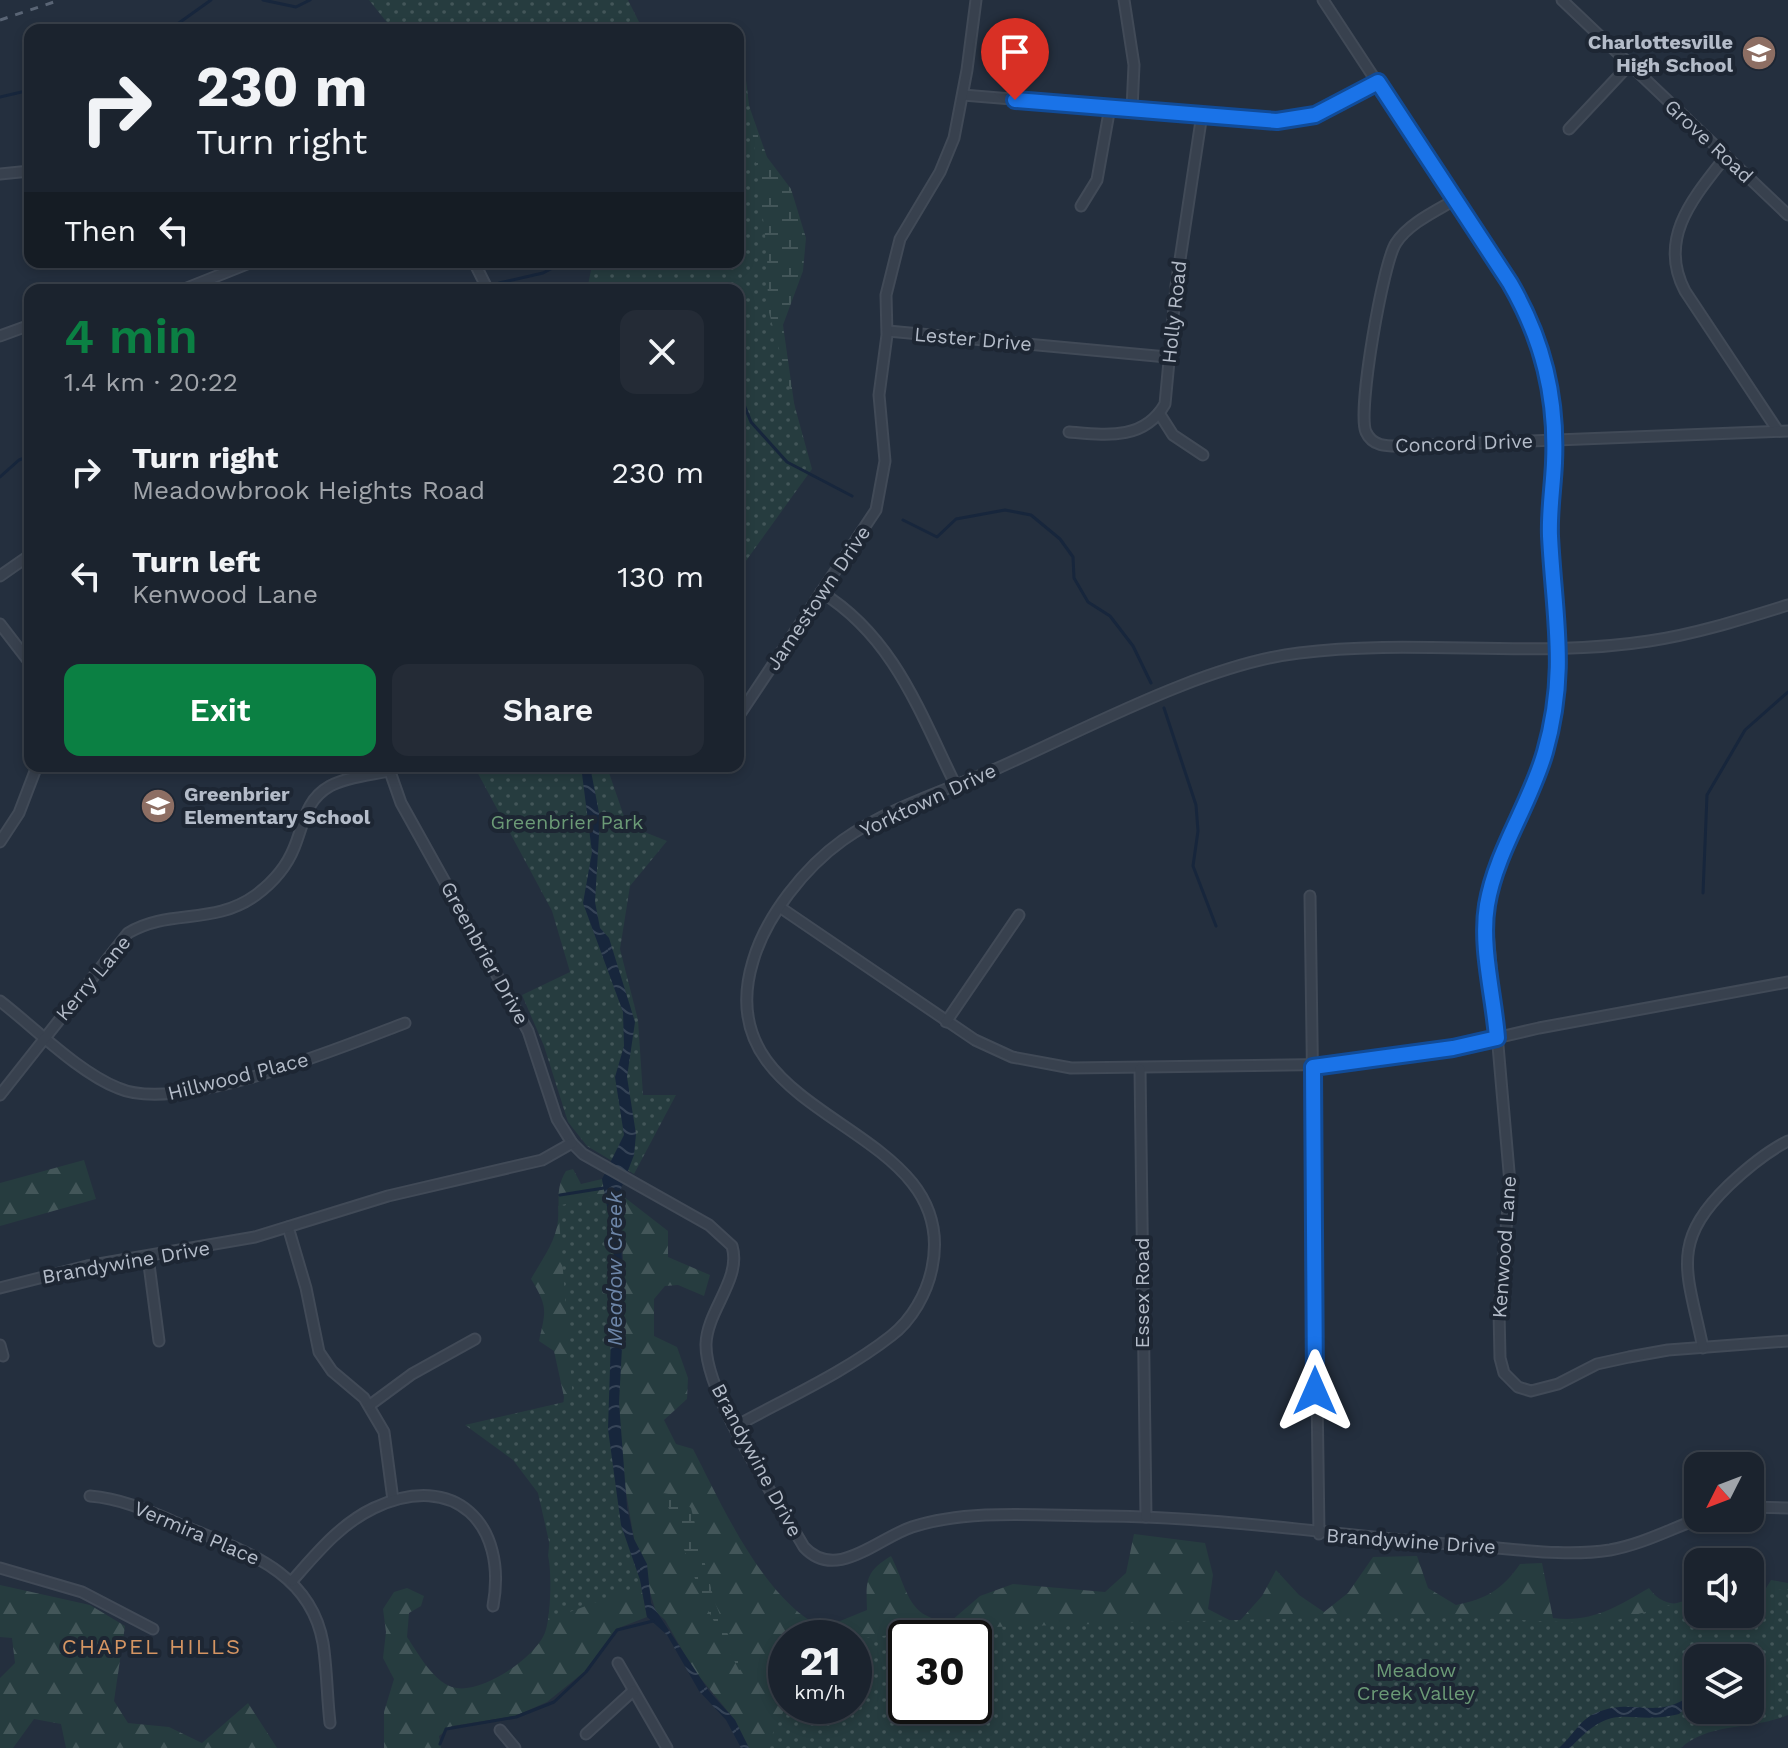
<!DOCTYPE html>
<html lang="en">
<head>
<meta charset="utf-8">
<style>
	:root { --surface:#1b232e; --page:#242b36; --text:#f1f3f6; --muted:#a0a4aa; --line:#39404a; --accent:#0b8043 }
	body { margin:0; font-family:"Work Sans",sans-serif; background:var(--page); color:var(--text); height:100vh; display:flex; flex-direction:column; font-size:30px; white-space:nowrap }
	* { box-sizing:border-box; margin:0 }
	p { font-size:26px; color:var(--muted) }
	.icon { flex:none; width:44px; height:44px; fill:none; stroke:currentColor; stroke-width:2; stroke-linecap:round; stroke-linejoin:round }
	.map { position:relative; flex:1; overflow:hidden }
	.drawer { position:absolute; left:24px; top:284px; width:720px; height:488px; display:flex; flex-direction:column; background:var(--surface); border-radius:16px; box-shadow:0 4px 12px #0003,0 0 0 2px var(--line) }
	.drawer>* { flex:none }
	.hud { position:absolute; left:24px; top:24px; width:720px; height:244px; border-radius:16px; box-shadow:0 4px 12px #0003,0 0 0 2px var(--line); background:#1b232e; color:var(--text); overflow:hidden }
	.needle { width:52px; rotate:228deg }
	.fabs { position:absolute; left:1684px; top:1452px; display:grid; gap:16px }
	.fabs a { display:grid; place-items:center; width:80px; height:80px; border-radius:16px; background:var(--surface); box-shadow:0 4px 12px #0003,0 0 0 2px var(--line); font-size:40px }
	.speed { position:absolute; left:768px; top:1620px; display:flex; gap:16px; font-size:40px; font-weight:700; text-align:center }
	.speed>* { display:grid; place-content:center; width:104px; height:104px; border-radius:50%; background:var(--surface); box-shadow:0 4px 12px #0003,0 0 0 2px var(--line); line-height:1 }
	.speed small { font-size:20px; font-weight:400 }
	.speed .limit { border:4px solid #111; border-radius:12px; background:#fff; color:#111 }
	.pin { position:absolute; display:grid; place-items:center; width:68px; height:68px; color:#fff; margin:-82px -34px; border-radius:50% 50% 50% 0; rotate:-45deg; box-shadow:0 0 8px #0007 }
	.pin .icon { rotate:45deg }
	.me { position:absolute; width:88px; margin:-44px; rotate:0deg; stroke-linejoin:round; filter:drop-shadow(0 0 6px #0008) }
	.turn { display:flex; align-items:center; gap:28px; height:168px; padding:0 40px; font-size:36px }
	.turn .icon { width:104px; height:104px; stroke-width:2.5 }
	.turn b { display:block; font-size:56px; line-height:68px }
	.then { display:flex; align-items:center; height:76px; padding:0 40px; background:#0003; gap:16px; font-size:30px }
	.round { display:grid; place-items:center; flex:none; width:84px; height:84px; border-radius:16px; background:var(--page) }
	.overview { display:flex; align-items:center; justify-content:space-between; height:136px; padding:0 40px }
	h1 { font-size:48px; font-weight:600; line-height:60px; color:var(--accent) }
	.button { display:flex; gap:16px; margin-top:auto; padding:16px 40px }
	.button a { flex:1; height:92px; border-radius:16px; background:var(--accent); color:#fff; font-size:32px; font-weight:600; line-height:92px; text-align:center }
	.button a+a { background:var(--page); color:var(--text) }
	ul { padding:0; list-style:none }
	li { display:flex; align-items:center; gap:24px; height:104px; padding:0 40px }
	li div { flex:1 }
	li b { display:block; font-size:30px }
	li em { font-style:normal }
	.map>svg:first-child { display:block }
	.forest { fill:url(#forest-firs); fill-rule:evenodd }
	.wetland { fill:url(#wetland-marsh) }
	.park { fill:url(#park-dots); fill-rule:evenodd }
	.water { fill:url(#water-waves) }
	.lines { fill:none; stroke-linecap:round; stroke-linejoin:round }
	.stream { stroke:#17263c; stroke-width:3 }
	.minor-casing { stroke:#414a57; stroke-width:13 }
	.minor { stroke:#38414e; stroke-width:9 }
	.rail { stroke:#5a6575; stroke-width:3; stroke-dasharray:8 8; stroke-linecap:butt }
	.route-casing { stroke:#114b97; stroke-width:20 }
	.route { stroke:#1a73e8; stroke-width:14 }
	.labels { text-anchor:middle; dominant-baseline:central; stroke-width:8; stroke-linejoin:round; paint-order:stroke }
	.poi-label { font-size:20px; font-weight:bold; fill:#b4bcc9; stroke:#1d2633; text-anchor:end }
	.street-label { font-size:20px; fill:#b4bcc9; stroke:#1d2633 }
	.park-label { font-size:20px; fill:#6b9a76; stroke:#1d2633 }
	.water-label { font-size:22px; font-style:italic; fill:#6d86a8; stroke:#1d2633 }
	.neighbourhood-label { font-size:22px; letter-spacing:2px; fill:#d59563; stroke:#1d2633 }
</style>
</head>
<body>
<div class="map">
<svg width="1788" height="1748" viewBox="0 0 1788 1748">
	<defs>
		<pattern id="forest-firs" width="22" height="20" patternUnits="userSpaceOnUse" patternTransform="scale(2)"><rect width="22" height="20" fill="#263c3f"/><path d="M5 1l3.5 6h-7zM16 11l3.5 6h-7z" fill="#435659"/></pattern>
		<pattern id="wetland-marsh" width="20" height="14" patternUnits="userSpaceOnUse" patternTransform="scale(2)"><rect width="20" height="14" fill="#263c3f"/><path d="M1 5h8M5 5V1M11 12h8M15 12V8" fill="none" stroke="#435659"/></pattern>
		<pattern id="park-dots" width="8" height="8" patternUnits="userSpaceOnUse" patternTransform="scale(2)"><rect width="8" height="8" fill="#263c3f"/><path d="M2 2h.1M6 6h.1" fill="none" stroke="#435659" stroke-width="1.8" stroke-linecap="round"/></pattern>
		<pattern id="water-waves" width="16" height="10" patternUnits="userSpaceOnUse" patternTransform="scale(2)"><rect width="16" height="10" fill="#17263c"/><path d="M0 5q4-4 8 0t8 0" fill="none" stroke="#364457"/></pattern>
	</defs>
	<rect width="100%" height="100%" fill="#242f3e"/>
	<!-- forest -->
	<g class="forest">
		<polygon points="84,1160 96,1199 0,1226 0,1183"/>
		<path d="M573,1169L581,1184L602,1179L612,1224L607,1407L647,1617L616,1629L584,1672L547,1702L515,1716L452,1726L439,1736L441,1748H384V1712L394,1679L383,1658L386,1632L383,1609L394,1592L407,1588L424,1596L421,1606L409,1613L407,1637C418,1653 432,1680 452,1687C479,1696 533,1659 544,1635C551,1621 552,1570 548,1556L564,1397L554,1351L539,1341C546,1310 548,1307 531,1279C541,1261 556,1242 558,1220C560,1200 555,1189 566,1171Z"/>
		<path d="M619,1193L668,1231V1257L710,1275L704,1296L678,1285L665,1286L654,1299V1336L677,1347L688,1378L687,1399L664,1420L676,1444L693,1449C722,1505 764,1601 823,1628L867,1610C866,1580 865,1572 891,1556C908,1589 907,1620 951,1621L980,1596L1013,1584L1105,1592L1126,1573L1134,1534L1205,1543L1213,1575L1208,1609L1237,1624L1262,1596L1276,1570L1299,1595L1324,1612L1348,1593L1373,1557L1417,1556L1428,1588L1456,1605C1486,1599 1502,1590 1520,1564L1542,1563L1553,1618C1591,1623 1617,1607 1649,1588C1662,1607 1677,1604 1698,1603V1614H1750L1771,1580L1788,1583V1655L1698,1658L1531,1748H749L735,1720L693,1669L665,1620L656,1612L634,1539L622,1469L619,1403L623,1258ZM786,1638H854V1706H786ZM906,1638H974V1706H906Z"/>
		<polygon points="0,1585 90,1605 125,1626 114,1701 128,1723 169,1727 202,1743 248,1703 277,1748 66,1748 61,1724 34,1719 13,1748 0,1748 0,1678 15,1663 12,1638 0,1637"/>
	</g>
	<!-- wetland -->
	<g class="wetland">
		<polygon points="747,100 767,157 791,189 806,238 803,271 783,325 800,445 738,290"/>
		<polygon points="663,1493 674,1495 691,1508 714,1600 742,1669 739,1670 703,1600"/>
	</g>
	<!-- park -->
	<g class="park">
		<polygon points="369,0 628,0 643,30 393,30"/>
		<polygon points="745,72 767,251 768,309 812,469 738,572 738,290 587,290 591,270 584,262 738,262 738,74"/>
		<polygon points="474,766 611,766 607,767 627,825 667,841 630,886 620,949 638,1020 643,1095 676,1095 634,1174 587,1146 568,1122 544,1046 522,995 570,972 552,911"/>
		<polygon points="607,1193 617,1250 620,1393 614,1432 623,1519 627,1548 645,1584 548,1620 555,1568 538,1493 513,1460 465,1425 573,1400 558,1206"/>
		<path d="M1750,1589L1788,1590V1715C1754,1730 1709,1722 1681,1748H766L786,1706H854V1639L958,1628L1417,1615L1603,1624L1698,1597V1614H1750ZM906,1638H974V1706H906ZM1698,1658H1750V1710H1698Z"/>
	</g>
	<!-- water -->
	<g class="water">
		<polygon points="581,766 590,766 600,818 595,902 600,928 609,938 635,1022 627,1077 636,1134 634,1155 619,1194 624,1310 619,1403 627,1507 634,1539 647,1564 651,1603 709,1691 735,1720 749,1748 741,1748 726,1720 699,1691 667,1635 647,1617 640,1580 621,1525 608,1429 614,1245 602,1179 624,1135 615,1077 624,1046 623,1012 583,903 592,852"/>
		<path d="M1698,1689V1697L1679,1714C1626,1727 1617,1697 1570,1748H1559C1572,1737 1580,1719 1596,1713C1636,1695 1658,1725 1698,1689Z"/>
	</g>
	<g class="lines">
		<!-- stream -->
		<g class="stream">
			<polyline points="263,0 296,7 310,0"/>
			<polyline points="169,30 211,0"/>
			<polyline points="0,97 30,90"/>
			<polyline points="499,283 543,273 564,262"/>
			<polyline points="738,390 751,422 787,462 852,496"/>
			<polyline points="0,477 19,460 30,456"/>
			<polyline points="903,520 937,537 956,519 1005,510 1031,515 1060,539 1073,557 1074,578 1088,602 1110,616 1133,646 1151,683"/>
			<polyline points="1164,708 1196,805 1198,831 1193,866 1216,926"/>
			<polyline points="1703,893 1707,795 1745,730 1788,692"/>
			<polyline points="560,1195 604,1188"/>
			<polyline points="440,1744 446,1729 516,1717 554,1702 586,1672 617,1630 653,1621"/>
		</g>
		<!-- minor casing -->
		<g class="minor-casing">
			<g id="minor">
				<polyline points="1124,0 1134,65 1132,109"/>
				<path d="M1323,0L1516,294C1540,340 1555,388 1555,440C1555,474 1549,508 1550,543C1553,606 1565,662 1552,725C1537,789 1499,844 1486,908L1510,1183L1499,1311L1500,1358L1504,1373L1518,1387L1531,1391L1558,1384L1597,1364L1629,1357L1668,1350L1788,1341"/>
				<polyline points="1562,0 1788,215"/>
				<polyline points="963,95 1277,121 1315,115 1378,82"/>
				<polyline points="1569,129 1629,65"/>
				<path d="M1726,156C1694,197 1657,238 1685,291L1778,431"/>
				<polyline points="0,174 30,171"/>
				<path d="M1456,199C1436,211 1409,223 1396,243C1383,262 1357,412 1366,432C1373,448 1390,446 1404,446L1788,431"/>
				<polyline points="1081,206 1097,180 1110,107"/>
				<polyline points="474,262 488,290"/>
				<polyline points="182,290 252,262"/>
				<polyline points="888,331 1167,357"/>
				<polyline points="0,336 30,325"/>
				<polyline points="1159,413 1173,435 1203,455"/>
				<path d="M1069,432C1105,435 1144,441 1165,404L1176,286L1202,114"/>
				<polyline points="0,576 30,555"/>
				<path d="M821,592C894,637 920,713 956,786"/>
				<polyline points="0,624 30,663"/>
				<polyline points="738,717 876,510 885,461 879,395 887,335 886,295 900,239 940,172 954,138 967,70 976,0"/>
				<path d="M388,766L401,803L528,1031L557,1119L572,1143L583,1154L709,1225L732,1246C742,1279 707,1310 706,1344C705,1395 777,1500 804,1547C836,1582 878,1538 912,1527C971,1508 1043,1516 1104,1516C1227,1517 1349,1537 1472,1546C1517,1549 1565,1557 1610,1550C1643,1544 1670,1529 1701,1518"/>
				<polyline points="0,842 19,813 37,766"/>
				<polyline points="1310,896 1319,1534"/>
				<polyline points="781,908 975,1040 1012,1057 1071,1068 1352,1064 1453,1048 1539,1028 1788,982"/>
				<path d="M0,1001C35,1028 78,1072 118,1088C179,1115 342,1047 405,1023"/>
				<polyline points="946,1022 1019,915"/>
				<polyline points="1140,1069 1146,1517"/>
				<path d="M0,1095L128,933C170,908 213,926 256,895C272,883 286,868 294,848C304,824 305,800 330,786C347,777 370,775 389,771"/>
				<polyline points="288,1227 306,1288 319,1352 332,1371 364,1398 384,1432 393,1500"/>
				<polyline points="148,1257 159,1341"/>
				<polyline points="0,1288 87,1266 255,1237 388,1196 542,1160 572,1143"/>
				<polyline points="0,1345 3,1356"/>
				<path d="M1703,1348C1688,1273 1668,1244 1729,1185C1747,1168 1766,1152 1788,1141"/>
				<polyline points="370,1405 412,1374 475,1339"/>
				<path d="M736,1426C787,1398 845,1372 891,1336C912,1320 927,1293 932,1268C963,1119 703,1125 753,961C766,916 805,867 843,840C888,808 947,790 998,768C1086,729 1205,664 1299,653C1414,638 1534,659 1649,641C1696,634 1743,619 1788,605"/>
				<path d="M90,1496C128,1499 161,1517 196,1531C252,1554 311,1575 323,1643C327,1669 327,1697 330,1723"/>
				<polyline points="1750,1507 1788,1508"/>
				<polyline points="0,1568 82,1592 153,1629"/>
				<path d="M292,1581C316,1554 340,1524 374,1508C455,1470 508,1524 493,1606"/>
				<polyline points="618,1663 667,1748"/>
				<polyline points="500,1730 515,1748"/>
				<polyline points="586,1734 633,1691"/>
			</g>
		</g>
		<!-- minor -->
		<use href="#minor" class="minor"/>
		<!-- rail -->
		<polyline class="rail" points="0,20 60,0"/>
	</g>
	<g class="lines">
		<!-- route casing -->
		<g class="route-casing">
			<path id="route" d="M1015,100L1277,121L1315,115L1378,82L1510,283C1543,340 1557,397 1554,463C1553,487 1549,511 1550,536C1554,616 1568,671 1545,752C1530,805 1496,851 1487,905C1480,947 1494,996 1497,1038L1453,1048L1313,1067L1315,1391"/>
		</g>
		<!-- route -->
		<use href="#route" class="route"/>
	</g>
	<!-- icons -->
	<defs>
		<g id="school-disc" transform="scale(1.8)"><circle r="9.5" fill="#8d6e63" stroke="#1d2633"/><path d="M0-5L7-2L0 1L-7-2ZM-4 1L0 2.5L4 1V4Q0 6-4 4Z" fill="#fff"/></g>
	</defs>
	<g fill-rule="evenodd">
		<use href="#school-disc" x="1759" y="53"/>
		<use href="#school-disc" x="158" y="806"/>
	</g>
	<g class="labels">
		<!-- poi labels -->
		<g class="poi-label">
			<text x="1733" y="42">Charlottesville<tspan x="1733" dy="23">High School</tspan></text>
			<text x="184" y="794" text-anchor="start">Greenbrier<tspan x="184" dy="23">Elementary School</tspan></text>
		</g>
		<!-- street labels -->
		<g class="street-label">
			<text transform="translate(1709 141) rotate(43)">Grove Road</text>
			<text transform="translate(1174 312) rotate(-84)">Holly Road</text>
			<text transform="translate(973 339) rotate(5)">Lester Drive</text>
			<text transform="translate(1464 443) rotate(-2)">Concord Drive</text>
			<text transform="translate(818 598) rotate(-56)">Jamestown Drive</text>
			<text transform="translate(928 800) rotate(-25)">Yorktown Drive</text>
			<text transform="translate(485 953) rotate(61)">Greenbrier Drive</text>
			<text transform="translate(93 978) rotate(-50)">Kerry Lane</text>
			<text transform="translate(238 1076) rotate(-14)">Hillwood Place</text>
			<text transform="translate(1504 1247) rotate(-86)">Kenwood Lane</text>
			<text transform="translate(126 1262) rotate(-10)">Brandywine Drive</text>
			<text transform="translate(1142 1293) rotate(-90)">Essex Road</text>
			<text transform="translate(757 1460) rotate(62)">Brandywine Drive</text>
			<text transform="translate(197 1533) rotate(23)">Vermira Place</text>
			<text transform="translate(1411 1541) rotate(4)">Brandywine Drive</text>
		</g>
		<!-- park labels -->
		<g class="park-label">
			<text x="567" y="822">Greenbrier Park</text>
			<text x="1416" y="1670">Meadow<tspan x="1416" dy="23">Creek Valley</tspan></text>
		</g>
		<!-- water labels -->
		<g class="water-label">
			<text transform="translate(614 1269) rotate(-90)">Meadow Creek</text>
		</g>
		<!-- neighbourhood labels -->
		<g class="neighbourhood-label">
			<text x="152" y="1646">CHAPEL HILLS</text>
		</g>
	</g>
</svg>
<div class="fabs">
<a><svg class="needle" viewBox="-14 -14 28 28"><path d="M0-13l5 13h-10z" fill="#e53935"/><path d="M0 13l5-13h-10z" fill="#a0a4aa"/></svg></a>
<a><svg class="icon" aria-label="sound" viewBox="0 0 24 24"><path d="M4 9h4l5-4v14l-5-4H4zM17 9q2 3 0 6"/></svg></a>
<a><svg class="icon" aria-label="layers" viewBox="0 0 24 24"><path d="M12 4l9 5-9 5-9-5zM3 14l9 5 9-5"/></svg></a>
</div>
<div class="speed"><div>21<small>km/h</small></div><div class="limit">30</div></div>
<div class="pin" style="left:1015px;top:100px;background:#d93025"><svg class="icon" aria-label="arrive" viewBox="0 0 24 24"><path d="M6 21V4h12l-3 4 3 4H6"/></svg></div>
<svg class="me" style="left:1315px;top:1391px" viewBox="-20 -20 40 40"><path d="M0-17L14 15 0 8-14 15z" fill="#1a73e8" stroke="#fff" stroke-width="4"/></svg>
<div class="hud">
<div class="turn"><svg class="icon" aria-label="right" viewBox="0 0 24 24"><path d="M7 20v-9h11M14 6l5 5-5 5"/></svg><div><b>230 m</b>Turn right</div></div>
<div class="then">Then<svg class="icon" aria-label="left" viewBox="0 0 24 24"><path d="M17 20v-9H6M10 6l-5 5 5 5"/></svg></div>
</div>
<section class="drawer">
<div class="overview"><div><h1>4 min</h1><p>1.4 km · 20:22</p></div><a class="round"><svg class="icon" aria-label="close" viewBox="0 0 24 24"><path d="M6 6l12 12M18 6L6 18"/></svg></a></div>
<ul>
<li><svg class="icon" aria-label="right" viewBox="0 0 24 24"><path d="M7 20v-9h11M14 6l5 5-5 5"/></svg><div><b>Turn right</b><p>Meadowbrook Heights Road</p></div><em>230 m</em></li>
<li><svg class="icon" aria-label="left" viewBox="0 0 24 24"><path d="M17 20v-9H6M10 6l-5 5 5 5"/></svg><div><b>Turn left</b><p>Kenwood Lane</p></div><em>130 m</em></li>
</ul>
<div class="button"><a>Exit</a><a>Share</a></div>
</section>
</div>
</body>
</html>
